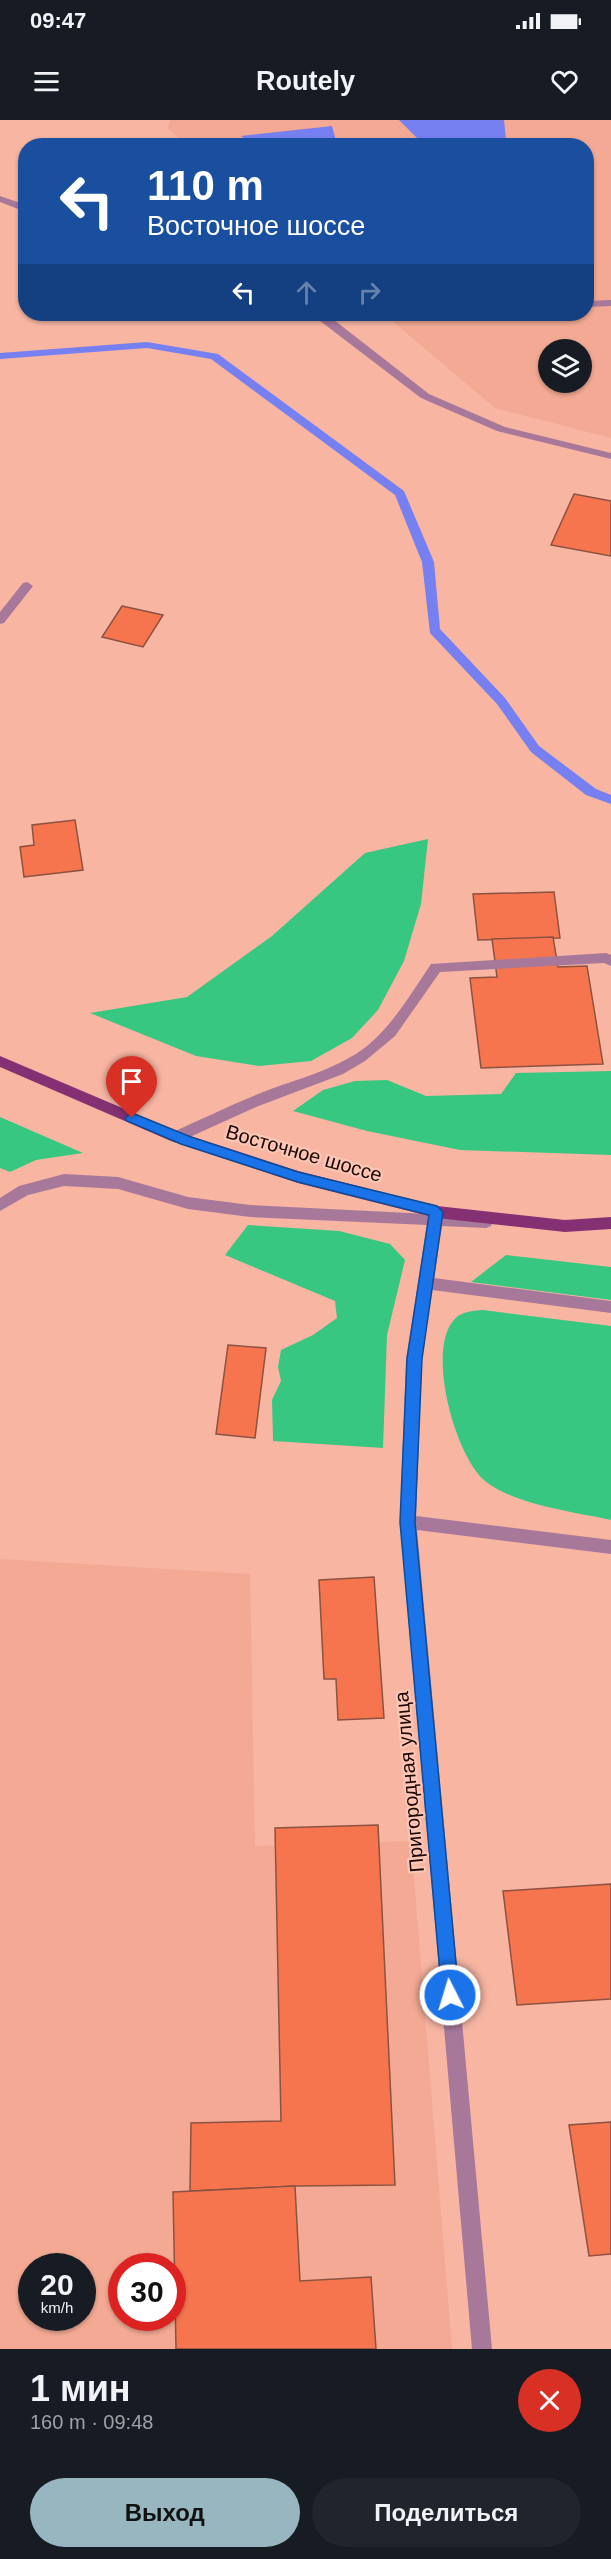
<!DOCTYPE html>
<html lang="ru">
<head>
<meta charset="utf-8">
<style>
	:root { --surface:#171b24; --page:#20242c; --text:#f1f3f6; --muted:#9ea1a6; --accent:#97b6bf }
	body { margin:0; font-family:Helvetica,sans-serif; background:var(--page); color:var(--text); height:100vh; display:flex; flex-direction:column; font-size:22px; white-space:nowrap }
	* { box-sizing:border-box; margin:0 }
	p { font-size:20px; color:var(--muted) }
	.icon { flex:none; width:33px; height:33px; fill:none; stroke:currentColor; stroke-width:2; stroke-linecap:round; stroke-linejoin:round }
	.map { position:relative; height:2229px; overflow:hidden }
	.sheet { display:flex; flex-direction:column; background:var(--surface); flex:1 }
	.sheet>* { flex:none }
	.banner { position:absolute; left:18px; top:18px; width:576px; height:183px; border-radius:24px; box-shadow:0 2px 4px #0004; background:#1a4fa0; color:#fff; overflow:hidden }
	.fabs { position:absolute; left:538px; top:219px; display:grid; gap:12px }
	.fabs a { display:grid; place-items:center; width:54px; height:54px; border-radius:50%; background:var(--surface); box-shadow:0 2px 4px #0004; font-size:30px }
	.speed { position:absolute; left:18px; top:2133px; display:flex; gap:12px; font-size:30px; font-weight:700; text-align:center }
	.speed>* { display:grid; place-content:center; width:78px; height:78px; border-radius:50%; background:var(--surface); box-shadow:0 2px 4px #0004; line-height:1 }
	.speed small { font-size:15px; font-weight:400 }
	.speed .limit { border:9px solid #d22; background:#fff; color:#111 }
	.pin { position:absolute; display:grid; place-items:center; width:51px; height:51px; color:#fff; margin:-62px -26px; border-radius:50% 50% 50% 0; rotate:-45deg; box-shadow:0 0 6px #0007 }
	.pin .icon { rotate:45deg }
	.me { position:absolute; width:66px; margin:-33px; rotate:355deg; stroke-linejoin:round; filter:drop-shadow(0 0 4px #0008) }
	.turn { display:flex; align-items:center; gap:21px; height:126px; padding:0 30px; font-size:27px }
	.turn .icon { width:78px; height:78px; stroke-width:2.5 }
	.turn b { display:block; font-size:42px; line-height:51px }
	.lanes { display:flex; align-items:center; height:57px; padding:0 30px; background:#0003; justify-content:center; gap:30px; direction:ltr }
	.lanes .off { opacity:.35 }
	.round { display:grid; place-items:center; flex:none; width:63px; height:63px; border-radius:32px; background:var(--page) }
	.summary { display:flex; align-items:center; justify-content:space-between; height:102px; padding:0 30px }
	h1 { font-size:36px; font-weight:800; line-height:45px }
	.button { display:flex; gap:12px; margin-top:auto; padding:12px 30px }
	.button a { flex:1; height:69px; border-radius:36px; background:var(--accent); color:#111; font-size:24px; font-weight:800; line-height:69px; text-align:center }
	.button a+a { background:var(--page); color:var(--text) }
	.status { display:flex; justify-content:space-between; align-items:center; height:42px; padding:0 30px; background:var(--surface); direction:ltr }
	.status svg { height:16px; fill:currentColor }
	header { display:flex; justify-content:space-between; align-items:center; height:78px; padding:0 30px; background:var(--surface); font-size:27px; font-weight:800 }
	.map>svg:first-child { display:block }
	.built { fill:#f3a993; fill-rule:evenodd }
	.green { fill:#38c781 }
	.water { fill:#7680f1 }
	.lines { fill:none; stroke-linecap:round; stroke-linejoin:round }
	.stream { fill:#7680f1; fill-rule:evenodd }
	.building { fill:#f6754f; stroke:#8c5241; stroke-width:1.5 }
	.minor { fill:#a7789a; fill-rule:evenodd }
	.major { fill:#853073; fill-rule:evenodd }
	.route { fill:#1a73e8; stroke:#114b97; stroke-width:1.5 }
	.labels { text-anchor:middle; dominant-baseline:central; stroke-width:4.5; stroke-linejoin:round; paint-order:stroke }
	.street-label { font-size:20px; fill:#1d0703; stroke:#fcc6b6 }
</style>
</head>
<body>
<div class="status"><b>09:47</b><svg viewBox="0 0 49 12"><path d="M0 12V9h3v3zM5 12V6h3v6zM10 12V3h3v9zM15 12V0h3v12zM26 1h20v11H26zM47 4h2v5h-2z"/></svg></div>
<header><svg class="icon" aria-label="menu" viewBox="0 0 24 24"><path d="M4 6h16M4 12h16M4 18h16"/></svg>Routely<svg class="icon" aria-label="heart" viewBox="0 0 24 24"><path d="M12 20l-8-8c-3-5 5-10 8-4 3-6 11-1 8 4z"/></svg></header>
<div class="map">
<svg width="611" height="2229" viewBox="0 0 611 2229">
	<rect width="100%" height="100%" fill="#f7b5a2"/>
	<!-- built -->
	<g class="built">
		<path d="M171,0H611V318L495,288L384,194H586V26H188L167,8ZM549,230H582V262H549Z"/>
		<path d="M0,1439L250,1454L255,1726L411,1721L452,2229H0ZM32,2146H82V2198H32ZM122,2146H172V2198H122Z"/>
	</g>
	<!-- green -->
	<g class="green">
		<polygon points="428,719 421,784 404,841 378,890 352,918 311,941 259,946 196,936 90,893 187,877 272,816 365,733"/>
		<polygon points="611,951 611,1035 460,1030 367,1011 293,991 323,970 355,961 387,960 426,976 501,974 516,953"/>
		<polygon points="0,997 83,1033 36,1040 10,1052 0,1048"/>
		<polygon points="248,1105 339,1111 390,1124 405,1140 387,1215 383,1328 273,1321 272,1280 281,1261 278,1247 281,1230 313,1215 337,1198 335,1181 225,1135"/>
		<polygon points="506,1135 611,1147 611,1180 471,1162"/>
		<path d="M483,1190L611,1206V1400C574,1392 515,1385 485,1361C455,1336 426,1230 454,1200C461,1191 473,1191 483,1190Z"/>
	</g>
	<!-- water -->
	<g class="water">
		<polygon points="399,0 504,0 506,20 422,23"/>
		<polygon points="332,6 337,25 254,25 241,16"/>
	</g>
	<g class="lines">
		<!-- stream -->
		<polygon class="stream" points="147,222 218,234 404,371 434,442 440,509 505,578 539,626 596,669 611,675 611,684 586,675 531,632 497,584 430,513 422,442 395,375 211,239 147,228 0,239 0,233"/>
	</g>
	<!-- building -->
	<g class="building">
		<polygon points="574,374 611,381 611,436 551,425"/>
		<polygon points="122,486 163,495 143,527 102,517"/>
		<polygon points="75,700 83,750 24,757 20,727 34,725 32,705"/>
		<polygon points="554,772 560,818 478,820 473,774"/>
		<polygon points="553,817 558,847 587,846 603,944 481,948 470,858 497,857 492,819"/>
		<polygon points="228,1225 266,1228 255,1318 216,1314"/>
		<polygon points="374,1457 384,1598 338,1600 336,1559 324,1559 319,1460"/>
		<polygon points="378,1705 395,2065 295,2066 190,2071 191,2003 281,2001 275,1708"/>
		<polygon points="611,1764 611,1879 517,1885 503,1771"/>
		<polygon points="611,2002 611,2134 589,2136 569,2005"/>
		<polygon points="295,2066 300,2161 371,2157 376,2229 176,2229 173,2072"/>
	</g>
	<g class="lines">
		<!-- minor -->
		<g class="minor">
			<polygon points="0,76 26,85 26,92 0,82"/>
			<polygon points="611,180 611,186 586,187 586,181"/>
			<polygon points="311,194 401,194 396,197 334,200 429,274 505,307 611,333 611,339 497,311 421,278"/>
			<polygon points="27,462 33,466 4,503 0,504 0,492 23,463"/>
			<path d="M606,833L611,835V846L604,843L440,852L395,916L365,941L343,954L256,987L181,1021H171L169,1017L171,1013C204,998 237,982 271,969C304,957 339,948 367,926C394,904 412,872 431,844Z"/>
			<polygon points="64,1054 118,1057 188,1077 250,1085 429,1094 432,1088 442,1088 444,1094 486,1096 491,1098 493,1102 491,1106 486,1108 442,1106 434,1158 611,1181 611,1193 432,1170 422,1239 416,1396 611,1420 611,1434 417,1410 492,2229 472,2229 400,1402 406,1239 427,1105 250,1097 188,1089 118,1069 64,1066 28,1075 0,1091 0,1078 19,1066"/>
		</g>
		<!-- major -->
		<polygon class="major" points="0,936 181,1013 298,1051 437,1086 565,1100 611,1097 611,1109 565,1112 437,1098 298,1063 171,1021 0,947"/>
	</g>
	<!-- route -->
	<polygon class="route" points="132,993 191,1017 298,1052 437,1086 443,1092 422,1239 415,1402 459,1875 456,1881 450,1883 444,1881 442,1875 400,1402 407,1239 429,1095 298,1062 181,1024 127,1001 125,998"/>
	<g class="labels">
		<!-- street labels -->
		<g class="street-label">
			<text transform="translate(304 1033) rotate(16)">Восточное шоссе</text>
			<text transform="translate(409 1662) rotate(-95)">Пригородная улица</text>
		</g>
	</g>
</svg>
<div class="fabs">
<a><svg class="icon" aria-label="layers" viewBox="0 0 24 24"><path d="M12 4l9 5-9 5-9-5zM3 14l9 5 9-5"/></svg></a>
</div>
<div class="speed"><div>20<small>km/h</small></div><div class="limit">30</div></div>
<div class="pin" style="left:132px;top:998px;background:#d93025"><svg class="icon" aria-label="arrive" viewBox="0 0 24 24"><path d="M6 21V4h12l-3 4 3 4H6"/></svg></div>
<svg class="me" style="left:450px;top:1875px" viewBox="-20 -20 40 40"><circle r="17" fill="#1a73e8" stroke="#fff" stroke-width="3"/><path d="M0-11L8 9 0 5-8 9z" fill="#fff"/></svg>
<div class="banner">
<div class="turn"><svg class="icon" aria-label="left" viewBox="0 0 24 24"><path d="M17 20v-9H6M10 6l-5 5 5 5"/></svg><div><b>110 m</b>Восточное шоссе</div></div>
<div class="lanes"><svg class="icon" aria-label="left" viewBox="0 0 24 24"><path d="M17 20v-9H6M10 6l-5 5 5 5"/></svg><svg class="icon off" aria-label="ahead" viewBox="0 0 24 24"><path d="M12 20V5M6 11l6-6 6 6"/></svg><svg class="icon off" aria-label="right" viewBox="0 0 24 24"><path d="M7 20v-9h11M14 6l5 5-5 5"/></svg></div>
</div>
</div>
<section class="sheet">
<div class="summary"><div><h1>1 мин</h1><p>160 m · 09:48</p></div><a class="round" style="background:#d93025;color:#fff"><svg class="icon" aria-label="close" viewBox="0 0 24 24"><path d="M6 6l12 12M18 6L6 18"/></svg></a></div>
<div class="button"><a>Выход</a><a>Поделиться</a></div>
</section>
</body>
</html>
